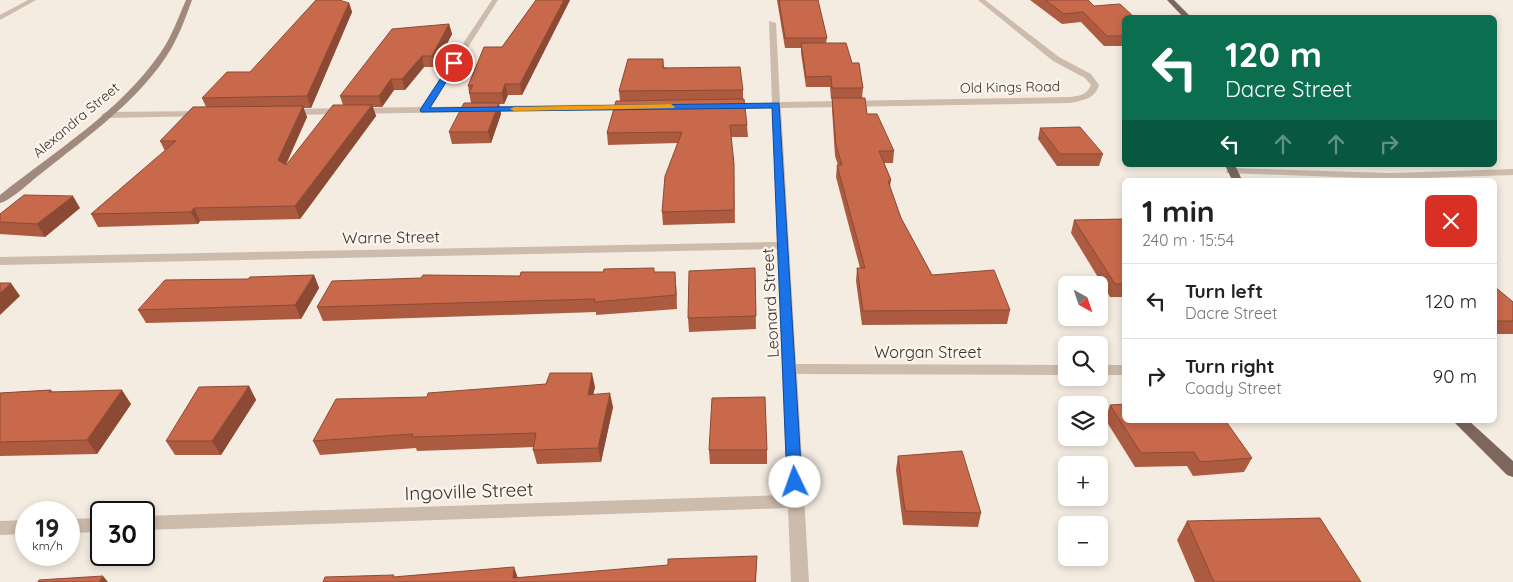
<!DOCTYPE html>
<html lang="en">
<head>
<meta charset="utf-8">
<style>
	:root { --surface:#fff; --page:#f2f2f2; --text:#222; --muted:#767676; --line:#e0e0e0 }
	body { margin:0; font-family:Quicksand,sans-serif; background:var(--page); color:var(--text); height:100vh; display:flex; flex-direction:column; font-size:19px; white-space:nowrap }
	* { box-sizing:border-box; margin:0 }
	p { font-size:16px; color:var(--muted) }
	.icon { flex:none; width:28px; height:28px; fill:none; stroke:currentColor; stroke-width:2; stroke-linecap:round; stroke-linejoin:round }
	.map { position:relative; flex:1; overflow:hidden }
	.details { position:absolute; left:1122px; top:178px; width:375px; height:245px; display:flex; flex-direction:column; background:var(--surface); border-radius:8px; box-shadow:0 2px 8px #0003 }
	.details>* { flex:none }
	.top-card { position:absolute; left:1122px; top:15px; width:375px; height:152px; border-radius:8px; box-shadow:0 2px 8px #0003; background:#0b6e4f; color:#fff; overflow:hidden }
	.needle { width:32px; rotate:140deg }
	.controls { position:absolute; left:1058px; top:276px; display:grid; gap:10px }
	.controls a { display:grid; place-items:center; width:50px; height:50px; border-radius:8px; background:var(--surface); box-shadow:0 2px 8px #0003; font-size:25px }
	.speed { position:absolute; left:15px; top:501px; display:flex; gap:10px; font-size:25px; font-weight:700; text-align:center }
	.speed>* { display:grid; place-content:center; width:65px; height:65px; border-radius:50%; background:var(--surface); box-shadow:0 2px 8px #0003; line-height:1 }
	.speed small { font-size:12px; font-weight:400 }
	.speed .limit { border:2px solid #111; border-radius:8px; background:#fff; color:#111 }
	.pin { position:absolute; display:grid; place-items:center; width:42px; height:42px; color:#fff; margin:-21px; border:2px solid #fff; border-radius:50%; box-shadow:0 1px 5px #0007 }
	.me { position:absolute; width:55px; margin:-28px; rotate:357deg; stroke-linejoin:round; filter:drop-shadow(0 0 4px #0008) }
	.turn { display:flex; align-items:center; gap:18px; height:105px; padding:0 20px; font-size:22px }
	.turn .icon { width:65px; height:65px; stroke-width:2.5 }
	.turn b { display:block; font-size:35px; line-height:42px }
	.lanes { display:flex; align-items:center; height:48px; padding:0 20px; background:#0003; justify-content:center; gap:25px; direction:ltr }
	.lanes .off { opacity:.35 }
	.round { display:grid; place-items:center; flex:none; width:52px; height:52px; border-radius:8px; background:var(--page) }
	.overview { display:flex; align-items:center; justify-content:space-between; height:85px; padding:0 20px }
	h1 { font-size:30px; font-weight:700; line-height:38px }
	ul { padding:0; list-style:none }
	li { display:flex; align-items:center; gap:15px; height:75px; padding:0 20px; border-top:1px solid var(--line) }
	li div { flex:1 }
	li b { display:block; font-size:19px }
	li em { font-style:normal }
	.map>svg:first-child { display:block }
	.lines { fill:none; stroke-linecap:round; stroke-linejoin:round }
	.minor { fill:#cdbbac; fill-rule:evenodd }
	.secondary { fill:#a18a7d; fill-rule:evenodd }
	.primary { fill:#7d675c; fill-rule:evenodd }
	.wall { fill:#ac5a40 }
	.shaded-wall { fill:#8c4a34 }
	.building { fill:#c8694b; stroke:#8c4a34 }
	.route { fill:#1a73e8; stroke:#114b97 }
	.slow { fill:#f59e0b }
	.labels { text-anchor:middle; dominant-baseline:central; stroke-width:4.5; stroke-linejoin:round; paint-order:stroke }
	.far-street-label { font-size:14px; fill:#3b302b; stroke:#fbf5ee }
	.street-label { font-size:16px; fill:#3b302b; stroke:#fbf5ee }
	.near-street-label { font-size:19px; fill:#3b302b; stroke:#fbf5ee }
</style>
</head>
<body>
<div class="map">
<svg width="1513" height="582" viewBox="0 0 1513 582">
	<rect width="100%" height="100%" fill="#f4ebe1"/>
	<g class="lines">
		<!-- minor -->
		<g class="minor">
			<polygon points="28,0 36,0 0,20 0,15"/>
			<polygon points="492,0 498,0 430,107 631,104 635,107 634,109 289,115 284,112 289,109 421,107"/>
			<path d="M978,0H985L1059,57L1091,74L1099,85C1095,99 1083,100 1070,103L781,108L796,364L1066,365V375L797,374L809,582H791L788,508L144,530V516L787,495L777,249L0,265V257L777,242L772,108L729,109L725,106L729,103H772L769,21L776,23L780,102L1070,97C1079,96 1087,95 1091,85L1085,78L1053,61Z"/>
			<polygon points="204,111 207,112 207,116 106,118 101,115 106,112"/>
			<polygon points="1231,168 1391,173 1513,169 1513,175 1391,179 1227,173 1226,171"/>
			<rect x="1099" y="365" width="26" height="10"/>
			<polygon points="101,518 101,532 69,533 69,519"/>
			<polygon points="26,520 26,534 0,535 0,521"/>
		</g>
		<!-- secondary -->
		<path class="secondary" d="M186,0H192C186,17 180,33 171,49C141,99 88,136 43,172C32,180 12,200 0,203V195C55,151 121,111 161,52C172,36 178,18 186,0Z"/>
		<!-- primary -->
		<g class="primary">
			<polygon points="1167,0 1174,0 1192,18 1184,18"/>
			<polygon points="1225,165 1235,165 1242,180 1232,180"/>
			<polygon points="1452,420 1468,420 1513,461 1513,477 1507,475"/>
		</g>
	</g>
	<!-- wall -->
	<g class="wall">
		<polygon points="536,0 570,0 522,95 508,95 504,104 499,104 501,114 491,143 452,144 449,132 471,103 468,86 502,47"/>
		<polygon points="777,0 818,0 827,38 826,43 852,63 863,88 862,98 867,114 894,151 893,163 884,163 891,180 890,187 901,218 932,275 1010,310 1007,324 862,325 856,281 857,268 860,268 836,177 837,165 838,165 835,156 832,109 832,99 831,99 830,87 806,87 801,53 801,48 785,48"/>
		<polygon points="1030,0 1088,0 1094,6 1125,18 1125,46 1104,46 1081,22 1062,24"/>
		<polygon points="349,3 352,12 311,108 303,108 307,117 286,165 343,105 340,96 449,24 452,34 435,67 424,67 405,90 394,90 382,107 373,107 376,116 300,219 200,221 198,224 98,227 91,214 165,151 160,141 206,107 202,98 250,72"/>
		<polygon points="663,59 664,67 743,90 743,99 747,125 748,137 731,137 734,164 735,223 663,225 662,212 677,143 608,145 607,133 620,101 619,91"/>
		<polygon points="1040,128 1103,154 1099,166 1057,166 1038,139"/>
		<polygon points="80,208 45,237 0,234 0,214"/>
		<polygon points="1125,219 1125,297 1110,297 1071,233 1074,220"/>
		<polygon points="654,268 654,272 676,285 677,309 596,315 596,312 323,321 317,307 520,276 603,272"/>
		<polygon points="755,268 756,329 689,332 688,318"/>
		<polygon points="314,275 319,288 301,319 146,323 138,310 248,279"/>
		<polygon points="1495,287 1513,302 1513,334 1495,334"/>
		<polygon points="249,386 256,400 221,455 175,455 166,441"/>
		<polygon points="595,387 593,395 613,407 601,462 537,464 533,450 534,447 417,451 416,448 320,455 313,441 427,397"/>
		<polygon points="51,390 53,392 131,404 97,454 0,456 0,393"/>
		<polygon points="1110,405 1252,458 1244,472 1193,476 1187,466 1135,467 1105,419"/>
		<polygon points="709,450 767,450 767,464 710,464"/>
		<polygon points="898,456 981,513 978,527 903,525 896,470"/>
		<polygon points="1187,521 1361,582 1195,582 1177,540"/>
	</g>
	<!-- shaded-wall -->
	<g class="shaded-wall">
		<polygon points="564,0 570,0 522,95 520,84"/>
		<polygon points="349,3 352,12 311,108 307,96"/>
		<polygon points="449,24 452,34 435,67 432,56"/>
		<polygon points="422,56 424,67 405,90 402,79"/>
		<polygon points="391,79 394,90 382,107 379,96"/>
		<polygon points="505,84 508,95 504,104 502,93"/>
		<polygon points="499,103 501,114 491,143 488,132"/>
		<polygon points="372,105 376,116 300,219 295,206"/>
		<polygon points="303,106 307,117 282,172 278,160"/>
		<polygon points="73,196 80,208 45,237 37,224"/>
		<polygon points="194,208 200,221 198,224 191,212"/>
		<polygon points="675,272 676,285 677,309 676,295"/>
		<polygon points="314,275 319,288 301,319 295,305"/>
		<polygon points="11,283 20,296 0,315 0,293"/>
		<polygon points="592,373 595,387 590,409 588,395"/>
		<polygon points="249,386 256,400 221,455 212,441"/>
		<polygon points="122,390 131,404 97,454 87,440"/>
		<polygon points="610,393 613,407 601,462 598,448"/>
		<polygon points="757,556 756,582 755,582"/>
		<polygon points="514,567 519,581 513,578"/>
		<polygon points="103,576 108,582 99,582"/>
	</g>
	<!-- building -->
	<g class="building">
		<polygon points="316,0 339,0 349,3 307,96 202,98 227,72 250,72"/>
		<polygon points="536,0 564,0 520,84 505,84 502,93 469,93 473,85 468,86 484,47 502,47"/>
		<polygon points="779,0 818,0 827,38 785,38"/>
		<polygon points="1045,0 1088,0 1094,6 1120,4 1135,18 1125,18 1125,36 1107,36 1083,12 1064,14"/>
		<polygon points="449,24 432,56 422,56 402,79 391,79 379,96 340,96 392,29"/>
		<polygon points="801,43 846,43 852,63 859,63 863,88 832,88 831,76 806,77"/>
		<polygon points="628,59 663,59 663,68 740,67 743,90 619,91"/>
		<polygon points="832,98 865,98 867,114 877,114 894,151 879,151 891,180 888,181 901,218 932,275 994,270 1010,310 863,311 857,268 865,268 837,165 842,165 836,145"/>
		<polygon points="744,99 747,125 730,125 734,164 734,210 662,212 665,176 682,132 607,133 616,101"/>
		<polygon points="464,103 499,103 488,132 449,132"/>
		<polygon points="333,105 372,105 295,206 194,208 191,212 91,214 176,141 160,141 193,107 303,106 278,160 286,165"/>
		<polygon points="1080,127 1103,154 1060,154 1040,128"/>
		<polygon points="24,195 73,196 37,224 0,222 0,214"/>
		<polygon points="1125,219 1125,284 1115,284 1074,220"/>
		<polygon points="654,268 654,272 675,272 676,295 594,302 595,299 317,307 332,281 421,278 423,275 520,276 521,272 603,272 604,269"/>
		<polygon points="755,268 756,316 688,318 689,271"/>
		<polygon points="314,275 295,305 138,310 165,280 248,279 250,277"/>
		<polygon points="0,283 11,283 0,293"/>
		<polygon points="1495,287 1513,302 1513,321 1495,321"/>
		<polygon points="550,373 592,373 588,395 610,393 598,448 533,450 536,433 412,437 413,434 313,441 336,399 427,397 428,393 546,384"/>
		<polygon points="249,386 212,441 166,441 199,387"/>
		<polygon points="51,390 49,392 122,390 87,440 0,442 0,393"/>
		<polygon points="765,397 767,450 709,450 712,398"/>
		<polygon points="1125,404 1125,420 1225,420 1252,458 1200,462 1194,452 1141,453 1110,405"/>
		<polygon points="962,451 981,513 905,511 898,456"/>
		<polygon points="1320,518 1361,582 1214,582 1187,521"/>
		<polygon points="757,556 755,582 323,582 325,577 394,575 393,577 514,567 513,578 668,565 668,559"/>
		<polygon points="103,576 99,582 38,582 39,580"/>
	</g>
	<!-- route -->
	<polygon class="route" points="452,61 458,63 430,108 779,103 802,482 800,486 789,486 787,482 772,108 421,112 420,110"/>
	<!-- slow -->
	<polygon class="slow" points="671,104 675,107 674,108 514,111 510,109 514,107"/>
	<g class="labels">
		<!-- far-street labels -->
		<g class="far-street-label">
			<text transform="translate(1010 87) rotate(-1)">Old Kings Road</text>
			<text transform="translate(76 120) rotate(-40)">Alexandra Street</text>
		</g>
		<!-- street labels -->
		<g class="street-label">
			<text transform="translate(391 237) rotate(-1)">Warne Street</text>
			<text transform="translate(770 303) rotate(-93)">Leonard Street</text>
			<text x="928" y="352">Worgan Street</text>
		</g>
		<!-- near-street labels -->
		<g class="near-street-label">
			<text transform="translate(469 491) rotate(-2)">Ingoville Street</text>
		</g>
	</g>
</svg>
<div class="controls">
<a><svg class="needle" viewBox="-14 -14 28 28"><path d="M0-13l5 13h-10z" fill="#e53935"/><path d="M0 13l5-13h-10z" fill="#767676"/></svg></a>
<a><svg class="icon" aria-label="search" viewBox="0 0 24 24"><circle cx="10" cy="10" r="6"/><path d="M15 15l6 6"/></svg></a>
<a><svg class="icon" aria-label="layers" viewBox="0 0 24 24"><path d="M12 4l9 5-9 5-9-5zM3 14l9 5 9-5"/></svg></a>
<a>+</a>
<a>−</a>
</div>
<div class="speed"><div>19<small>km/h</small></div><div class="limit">30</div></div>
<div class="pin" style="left:454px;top:63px;background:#d93025"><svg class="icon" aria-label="arrive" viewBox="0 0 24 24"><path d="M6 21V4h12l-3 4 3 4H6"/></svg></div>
<svg class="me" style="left:795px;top:482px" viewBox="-20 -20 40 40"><circle r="19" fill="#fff"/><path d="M0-13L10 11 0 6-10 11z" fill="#1a73e8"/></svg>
<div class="top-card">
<div class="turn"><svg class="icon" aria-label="left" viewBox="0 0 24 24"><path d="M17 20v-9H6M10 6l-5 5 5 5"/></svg><div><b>120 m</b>Dacre Street</div></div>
<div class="lanes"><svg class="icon" aria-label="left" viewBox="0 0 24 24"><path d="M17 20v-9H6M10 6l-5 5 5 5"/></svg><svg class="icon off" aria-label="ahead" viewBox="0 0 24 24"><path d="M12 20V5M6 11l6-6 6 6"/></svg><svg class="icon off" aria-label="ahead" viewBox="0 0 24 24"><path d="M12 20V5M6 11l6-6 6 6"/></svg><svg class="icon off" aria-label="right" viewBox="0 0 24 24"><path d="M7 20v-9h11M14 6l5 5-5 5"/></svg></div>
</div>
<section class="details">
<div class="overview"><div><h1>1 min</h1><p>240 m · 15:54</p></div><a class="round" style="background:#d93025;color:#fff"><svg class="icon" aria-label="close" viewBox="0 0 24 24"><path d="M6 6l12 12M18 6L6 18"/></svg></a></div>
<ul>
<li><svg class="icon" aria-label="left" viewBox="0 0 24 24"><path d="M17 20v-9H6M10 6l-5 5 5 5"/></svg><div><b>Turn left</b><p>Dacre Street</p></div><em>120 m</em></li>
<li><svg class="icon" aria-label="right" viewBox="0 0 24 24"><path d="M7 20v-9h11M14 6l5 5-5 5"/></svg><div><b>Turn right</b><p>Coady Street</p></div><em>90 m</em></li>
</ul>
</section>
</div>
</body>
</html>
